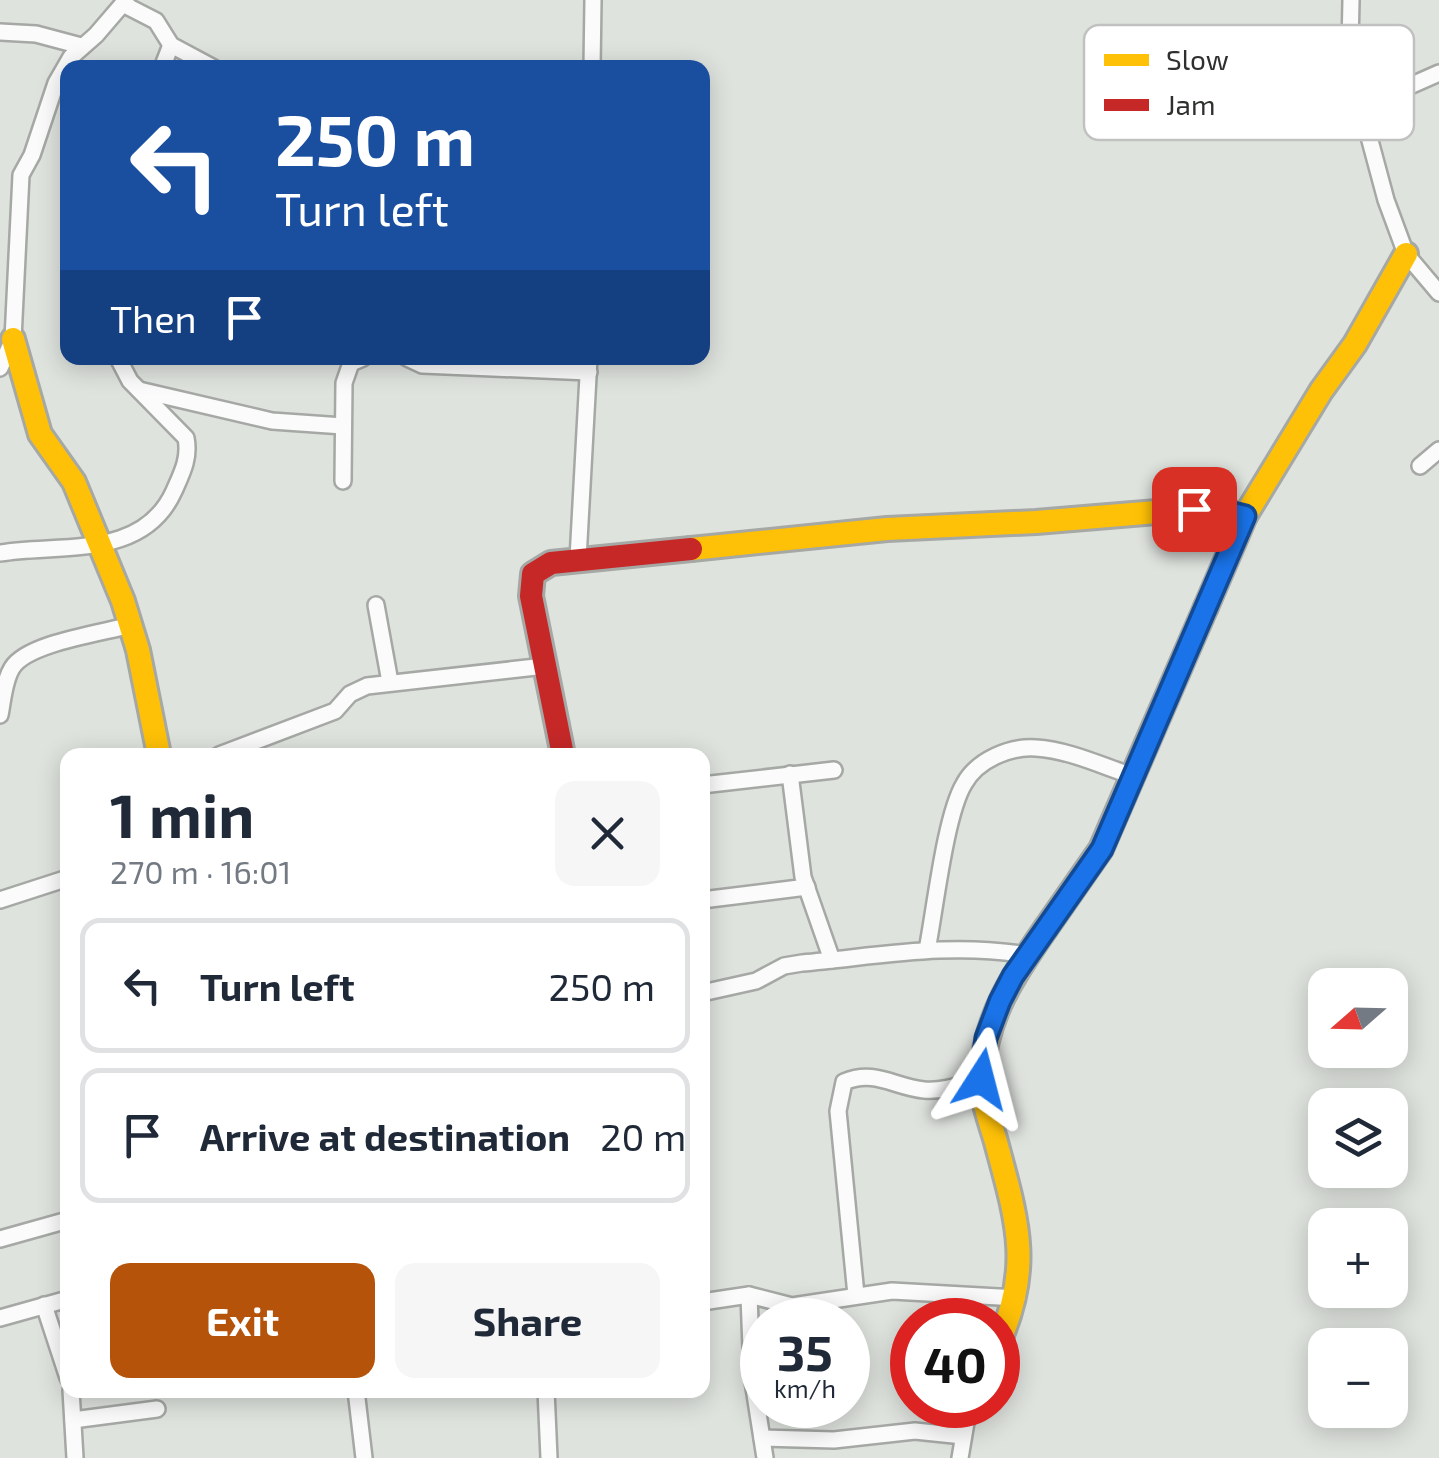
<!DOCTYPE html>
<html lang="en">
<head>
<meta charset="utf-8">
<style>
	:root { --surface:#fff; --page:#f6f6f7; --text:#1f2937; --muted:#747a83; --line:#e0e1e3; --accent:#b45309 }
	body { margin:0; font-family:"Exo 2",sans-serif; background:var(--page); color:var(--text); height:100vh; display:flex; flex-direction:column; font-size:38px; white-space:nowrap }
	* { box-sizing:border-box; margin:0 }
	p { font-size:32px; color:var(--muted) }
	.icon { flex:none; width:55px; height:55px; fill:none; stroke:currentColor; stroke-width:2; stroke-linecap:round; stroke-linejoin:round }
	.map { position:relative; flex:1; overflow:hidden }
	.panel { position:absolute; left:60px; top:748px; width:650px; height:650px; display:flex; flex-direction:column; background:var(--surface); border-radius:20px; box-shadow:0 5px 25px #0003 }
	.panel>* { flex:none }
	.top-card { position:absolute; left:60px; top:60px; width:650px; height:305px; border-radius:20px; box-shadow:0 5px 25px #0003; background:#1a4fa0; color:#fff; overflow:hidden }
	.needle { width:65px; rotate:250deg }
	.buttons { position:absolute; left:1308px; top:968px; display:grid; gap:20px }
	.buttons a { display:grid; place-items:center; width:100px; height:100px; border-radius:20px; background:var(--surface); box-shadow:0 5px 25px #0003; font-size:50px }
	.speed { position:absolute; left:740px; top:1298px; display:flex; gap:20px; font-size:50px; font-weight:700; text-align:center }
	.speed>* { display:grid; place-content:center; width:130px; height:130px; border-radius:50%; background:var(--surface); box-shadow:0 5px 25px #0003; line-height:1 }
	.speed small { font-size:25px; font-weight:400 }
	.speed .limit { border:15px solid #d22; background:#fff; color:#111 }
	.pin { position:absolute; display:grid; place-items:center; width:85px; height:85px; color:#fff; margin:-42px; border-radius:20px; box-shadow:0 5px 15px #0006 }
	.me { position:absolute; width:110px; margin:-55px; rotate:9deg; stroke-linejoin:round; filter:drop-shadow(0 0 8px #0008) }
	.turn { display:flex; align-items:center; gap:35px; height:210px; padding:0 50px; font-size:45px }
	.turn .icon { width:130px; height:130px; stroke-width:2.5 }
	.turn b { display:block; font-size:70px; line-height:85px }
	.then { display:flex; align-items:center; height:95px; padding:0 50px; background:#0003; gap:20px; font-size:38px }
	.round { display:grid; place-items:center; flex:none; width:105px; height:105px; border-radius:20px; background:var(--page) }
	.overview { display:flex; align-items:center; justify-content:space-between; height:170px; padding:0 50px }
	h1 { font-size:60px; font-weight:700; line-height:75px }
	.button { display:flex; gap:20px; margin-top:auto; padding:20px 50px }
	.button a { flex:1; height:115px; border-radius:20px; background:var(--accent); color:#fff; font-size:40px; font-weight:700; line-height:115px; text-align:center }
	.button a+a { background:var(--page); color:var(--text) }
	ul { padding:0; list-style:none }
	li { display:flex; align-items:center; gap:30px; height:135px; margin:0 20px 15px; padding:0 30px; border:5px solid var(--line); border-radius:20px }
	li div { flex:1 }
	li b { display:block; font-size:38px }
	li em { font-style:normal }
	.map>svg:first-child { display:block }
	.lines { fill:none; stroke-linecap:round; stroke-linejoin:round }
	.street-casing { stroke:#a5a8a4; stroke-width:20 }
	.slow-casing { stroke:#a5a8a4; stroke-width:28 }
	.jam-casing { stroke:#a5a8a4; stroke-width:28 }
	.street { stroke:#fafbfa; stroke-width:15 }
	.slow { stroke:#ffc107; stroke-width:22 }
	.jam { stroke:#c62828; stroke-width:22 }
	.route-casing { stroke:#114b97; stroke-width:25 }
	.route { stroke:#1a73e8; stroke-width:18 }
	.key { fill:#fff; stroke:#c0c1c0; stroke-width:2.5 }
	.key-label { font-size:28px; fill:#2d302c }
</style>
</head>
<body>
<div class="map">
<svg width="1439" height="1458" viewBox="0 0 1439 1458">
	<rect width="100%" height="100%" fill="#dfe3de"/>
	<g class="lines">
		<!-- street casing -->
		<g class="street-casing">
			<g id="street">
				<polyline points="1351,0 1350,47 1354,81 1386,200 1406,254 1439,293"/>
				<polyline points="123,4 156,21 171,45 214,68"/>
				<polyline points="0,32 36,34 81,46"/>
				<polyline points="162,68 171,45"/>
				<polyline points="592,68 593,0"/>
				<polyline points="1360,108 1439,73"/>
				<polyline points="407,358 422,365 589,372"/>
				<polyline points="0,368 13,339 21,175 32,155 56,83 71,57 96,35 126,0"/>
				<polyline points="139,390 272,421 343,426"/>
				<polyline points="1420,466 1439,450"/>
				<polyline points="343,481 344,383 351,363 363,358"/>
				<path d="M0,553C61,543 143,560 174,491C182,473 190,458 186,438L130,381L118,358"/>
				<polyline points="578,559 589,358"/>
				<polyline points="376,605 390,682"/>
				<path d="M0,715C3,700 4,681 12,668C27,643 102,633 131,625"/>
				<polyline points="219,755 335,711 350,694 367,686 545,666"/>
				<polyline points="790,774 803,877 832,960"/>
				<polyline points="702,785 834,770"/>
				<polyline points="0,900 68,878"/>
				<polyline points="702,900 807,887"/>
				<path d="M927,950C935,910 945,816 964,784C977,760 1010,746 1036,748C1069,750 1102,766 1133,776"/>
				<path d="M702,993L756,981L784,966L802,963C880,956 950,942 1027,955"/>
				<polyline points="0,1239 68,1220"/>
				<polyline points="749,1295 752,1375 765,1458"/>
				<path d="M856,1295L838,1111L844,1082C875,1069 894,1087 924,1090C943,1092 963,1084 981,1079"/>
				<polyline points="702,1302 749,1295 792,1306 892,1291 1017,1298"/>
				<polyline points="44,1305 68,1378"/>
				<polyline points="0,1318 68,1299"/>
				<polyline points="71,1390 75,1458"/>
				<polyline points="356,1390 364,1458"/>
				<polyline points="546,1390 549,1458"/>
				<polyline points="73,1420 157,1409"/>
				<polyline points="762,1438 834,1440 915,1431 963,1436"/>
				<polyline points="960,1458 969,1405"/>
			</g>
		</g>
		<!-- slow casing -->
		<g class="slow-casing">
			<g id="slow">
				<polyline points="13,339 40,434 74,482 123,601 138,650 159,755"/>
				<polyline points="691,549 887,529 1036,522 1193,509 1216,509 1245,516"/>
				<polyline points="1206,607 1245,516 1321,391 1355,344 1406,254"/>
				<path d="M998,1344C1033,1267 1017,1220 996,1142C990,1121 980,1096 982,1074C985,1017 1014,974 1046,928"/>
			</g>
		</g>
		<!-- jam casing -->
		<g class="jam-casing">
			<g id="jam">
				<polyline points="563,755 531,596 533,574 551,563 691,549"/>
				<polyline points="1046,928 1101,849 1206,607"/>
			</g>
		</g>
		<!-- street -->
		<use href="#street" class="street"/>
		<!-- slow -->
		<use href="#slow" class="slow"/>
		<!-- jam -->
		<use href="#jam" class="jam"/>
	</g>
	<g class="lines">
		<!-- route casing -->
		<g class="route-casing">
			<polyline id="route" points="981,1079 986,1038 1000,1001 1013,976 1102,849 1245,516 1216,509 1194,509"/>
		</g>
		<!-- route -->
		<use href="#route" class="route"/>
	</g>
	<!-- legend -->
	<rect x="1084" y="25" width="330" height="115" rx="15" class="key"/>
	<rect x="1104" y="54" width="45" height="12" fill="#ffc107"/>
	<rect x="1104" y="99" width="45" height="12" fill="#c62828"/>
	<g class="key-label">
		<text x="1166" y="70">Slow</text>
		<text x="1166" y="115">Jam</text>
	</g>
</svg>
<div class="buttons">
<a><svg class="needle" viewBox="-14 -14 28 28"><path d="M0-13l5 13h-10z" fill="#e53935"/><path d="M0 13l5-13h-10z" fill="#747a83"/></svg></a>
<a><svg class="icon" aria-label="layers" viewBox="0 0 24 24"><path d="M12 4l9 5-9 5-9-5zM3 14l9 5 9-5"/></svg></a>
<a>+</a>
<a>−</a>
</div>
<div class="speed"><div>35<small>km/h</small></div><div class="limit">40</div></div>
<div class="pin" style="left:1194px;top:509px;background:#d93025"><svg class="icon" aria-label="arrive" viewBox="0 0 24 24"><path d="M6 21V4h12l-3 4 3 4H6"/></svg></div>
<svg class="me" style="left:981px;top:1079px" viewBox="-20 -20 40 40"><path d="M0-17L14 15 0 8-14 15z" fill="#1a73e8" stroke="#fff" stroke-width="4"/></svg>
<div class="top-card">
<div class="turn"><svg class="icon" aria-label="left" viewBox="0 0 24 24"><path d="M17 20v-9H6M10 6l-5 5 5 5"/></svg><div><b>250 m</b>Turn left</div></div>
<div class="then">Then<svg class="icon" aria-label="arrive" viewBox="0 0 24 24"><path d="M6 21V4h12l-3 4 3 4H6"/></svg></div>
</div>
<section class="panel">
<div class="overview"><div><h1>1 min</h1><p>270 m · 16:01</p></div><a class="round"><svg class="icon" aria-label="close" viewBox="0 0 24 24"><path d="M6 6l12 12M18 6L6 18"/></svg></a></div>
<ul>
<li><svg class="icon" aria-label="left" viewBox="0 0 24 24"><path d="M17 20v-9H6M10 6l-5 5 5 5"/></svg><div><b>Turn left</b></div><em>250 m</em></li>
<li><svg class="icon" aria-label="arrive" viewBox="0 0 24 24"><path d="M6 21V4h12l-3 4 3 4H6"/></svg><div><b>Arrive at destination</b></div><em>20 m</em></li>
</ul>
<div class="button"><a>Exit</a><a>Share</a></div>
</section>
</div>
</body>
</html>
